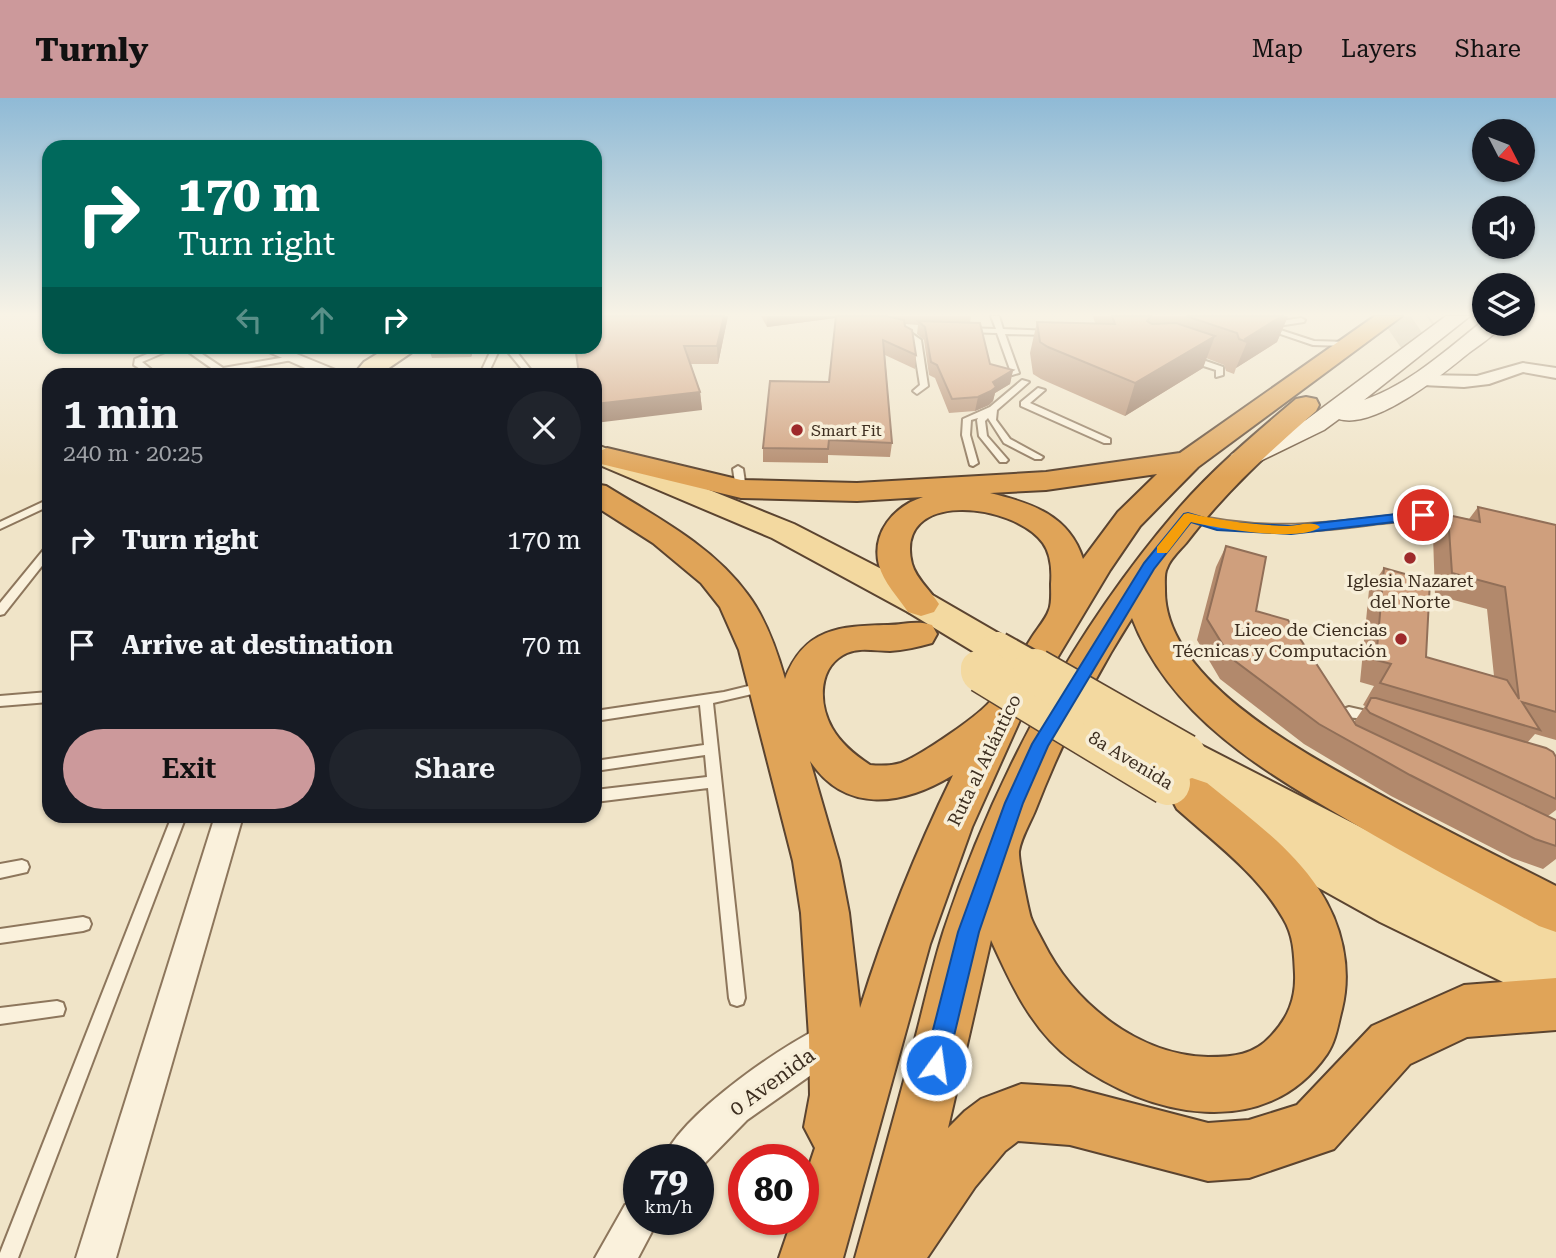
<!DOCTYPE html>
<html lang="en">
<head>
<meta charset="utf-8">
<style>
	:root { --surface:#171b24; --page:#20242c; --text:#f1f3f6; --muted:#9ea1a6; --accent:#cc999b }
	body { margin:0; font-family:"Roboto Serif",serif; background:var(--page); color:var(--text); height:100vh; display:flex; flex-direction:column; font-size:26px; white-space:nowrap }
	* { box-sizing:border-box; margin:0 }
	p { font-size:23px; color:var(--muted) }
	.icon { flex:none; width:38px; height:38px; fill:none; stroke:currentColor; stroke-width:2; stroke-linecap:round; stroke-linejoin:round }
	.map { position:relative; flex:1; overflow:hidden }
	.details { position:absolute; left:42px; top:270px; width:560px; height:455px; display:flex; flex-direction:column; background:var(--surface); border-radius:21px; box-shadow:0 2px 5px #0004 }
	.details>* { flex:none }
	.banner { position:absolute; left:42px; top:42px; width:560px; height:214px; border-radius:21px; box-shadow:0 2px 5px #0004; background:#00695c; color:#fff; overflow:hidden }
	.needle { width:46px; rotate:132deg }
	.tools { position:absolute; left:1472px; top:21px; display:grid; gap:14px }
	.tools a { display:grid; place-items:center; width:63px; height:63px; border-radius:50%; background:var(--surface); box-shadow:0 2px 5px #0004; font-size:35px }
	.speed { position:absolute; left:623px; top:1046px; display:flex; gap:14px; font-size:35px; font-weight:700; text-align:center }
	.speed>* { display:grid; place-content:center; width:91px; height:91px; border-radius:50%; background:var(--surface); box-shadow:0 2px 5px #0004; line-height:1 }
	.speed small { font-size:18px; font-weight:400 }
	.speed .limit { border:10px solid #d22; background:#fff; color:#111 }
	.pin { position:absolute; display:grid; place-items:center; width:60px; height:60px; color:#fff; margin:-30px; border:4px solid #fff; border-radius:50%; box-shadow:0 2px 7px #0007 }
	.me { position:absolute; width:77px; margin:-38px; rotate:14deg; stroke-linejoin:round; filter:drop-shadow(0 0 5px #0008) }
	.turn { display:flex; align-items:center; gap:24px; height:147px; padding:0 21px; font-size:32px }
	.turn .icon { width:91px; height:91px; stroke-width:2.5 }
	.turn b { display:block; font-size:49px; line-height:60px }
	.lanes { display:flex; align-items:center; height:66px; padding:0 21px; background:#0003; justify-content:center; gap:35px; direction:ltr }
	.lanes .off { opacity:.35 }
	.round { display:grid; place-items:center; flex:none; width:74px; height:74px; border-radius:37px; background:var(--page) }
	.head { display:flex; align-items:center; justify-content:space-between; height:119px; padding:0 21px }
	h1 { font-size:42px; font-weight:600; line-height:52px }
	.action { display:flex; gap:14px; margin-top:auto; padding:14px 21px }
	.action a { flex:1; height:80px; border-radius:42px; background:var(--accent); color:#111; font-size:28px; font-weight:600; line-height:80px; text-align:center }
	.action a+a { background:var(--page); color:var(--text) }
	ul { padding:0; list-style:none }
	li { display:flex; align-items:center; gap:21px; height:105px; padding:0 21px }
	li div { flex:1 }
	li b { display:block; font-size:26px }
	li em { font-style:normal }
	header { display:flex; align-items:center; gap:42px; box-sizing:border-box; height:98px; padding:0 35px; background:var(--accent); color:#111 }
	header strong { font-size:33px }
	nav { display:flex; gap:38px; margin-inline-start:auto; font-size:24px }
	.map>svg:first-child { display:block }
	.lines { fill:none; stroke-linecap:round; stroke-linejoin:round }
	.highway-tunnel { stroke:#ccc0a6; stroke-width:26; stroke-dasharray:26 13; stroke-linecap:butt }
	.lane-casing { stroke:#8d765c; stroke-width:4 }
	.street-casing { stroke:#8d765c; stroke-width:4 }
	.secondary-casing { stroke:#6f573f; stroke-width:3 }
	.primary-casing { stroke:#5b4430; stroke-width:4 }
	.highway-casing { stroke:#5b4430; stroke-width:4 }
	.lane { fill:#faf1dc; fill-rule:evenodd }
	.street { fill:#faf1dc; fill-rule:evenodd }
	.secondary { fill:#faf1dc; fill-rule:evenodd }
	.primary { fill:#f3d9a0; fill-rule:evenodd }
	.highway { fill:#e0a458; fill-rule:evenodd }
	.primary-bridge-far1-casing { stroke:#5b4430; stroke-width:38; stroke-linecap:butt }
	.primary-bridge-casing { stroke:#5b4430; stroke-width:47; stroke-linecap:butt }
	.primary-bridge-far1 { stroke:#f3d9a0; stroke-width:34 }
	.primary-bridge { stroke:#f3d9a0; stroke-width:44 }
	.wall { fill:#b2896c }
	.shaded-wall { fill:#916f58 }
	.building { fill:#cf9f7d; stroke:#916f58; stroke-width:2 }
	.route { fill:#1a73e8; stroke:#114b97; stroke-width:2 }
	.slow { fill:#f59e0b }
	.poi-dot { fill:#9e2a2b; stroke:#f7eed8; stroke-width:2.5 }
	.labels { text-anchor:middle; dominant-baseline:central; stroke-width:7; stroke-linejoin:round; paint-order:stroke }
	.far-poi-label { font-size:16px; fill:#3d2e20; stroke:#f7eed8; text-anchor:start }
	.poi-label { font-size:18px; fill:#3d2e20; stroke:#f7eed8 }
	.street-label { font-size:18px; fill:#3d2e20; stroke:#f7eed8 }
	.near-street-label { font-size:21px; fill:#3d2e20; stroke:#f7eed8 }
</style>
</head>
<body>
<header>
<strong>Turnly</strong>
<nav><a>Map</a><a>Layers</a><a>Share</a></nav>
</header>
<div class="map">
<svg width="1556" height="1160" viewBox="0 0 1556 1160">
	<rect width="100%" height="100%" fill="#f0e4c8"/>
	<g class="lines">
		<!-- highway-tunnel -->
		<polyline class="highway-tunnel" points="1395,241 1429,218"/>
		<!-- lane casing -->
		<g class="lane-casing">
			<g id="lane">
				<polygon points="991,218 999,218 1003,231 1051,233 1055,235 1051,237 1005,236 1019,275 1012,277 997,235 965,234 961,232 965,230 996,231"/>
				<polygon points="1301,220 1305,222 1304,224 1271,229 1314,243 1348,244 1352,246 1348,248 1313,247 1263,230 1266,225"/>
				<polygon points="905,235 911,235 921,242 928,288 917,296 913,293 920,287 913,243 905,239"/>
				<polygon points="167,248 179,248 142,264 157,276 148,276 134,267 135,261"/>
				<polygon points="180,248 190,248 223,270 292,258 296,260 292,262 216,276 201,276 202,274 214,272"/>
				<polygon points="493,248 501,248 488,276 480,276"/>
				<polygon points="503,248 512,248 534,276 526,276"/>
				<polygon points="1188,259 1194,259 1223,269 1223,277 1216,279 1216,272 1188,263"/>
				<polygon points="1022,282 1029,284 997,312 996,322 1010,341 1043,359 1041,361 1035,361 1004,345 988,320 985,323 987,338 1008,362 1006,364 1000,364 979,338 977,322 978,320 971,322 970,337 978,365 973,368 970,367 962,337 963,321 990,309"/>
				<polygon points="1038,290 1045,292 1030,305 1110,341 1110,345 1104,345 1021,308 1021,304"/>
				<polygon points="738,368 743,371 746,391 741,394 736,391 733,371"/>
				<polygon points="49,401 49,408 0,431 0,424"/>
				<path d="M1423,414L1427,415V419C1409,423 1391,424 1373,426C1306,435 1252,438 1185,421L1184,419L1189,416C1270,436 1341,424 1423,414Z"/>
				<polygon points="49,449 49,459 4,516 0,517 0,505 45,450"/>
				<polygon points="765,584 771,589 769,592 713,605 745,900 743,906 737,908 731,906 729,900 708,690 595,704 595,692 707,679 705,657 595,673 595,663 704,647 700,607 595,623 595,613 724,594"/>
				<polygon points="49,594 49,604 0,608 0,598"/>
				<path d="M1349,609L1380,616L1381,619L1380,622C1367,625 1355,616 1341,621L1340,625H1330L1329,622L1330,616Z"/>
				<polygon points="172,718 186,718 18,1160 0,1160 0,1155"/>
				<polygon points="22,762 27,764 29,769 27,774 0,780 0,766"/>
				<polygon points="83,819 89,821 91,826 89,831 83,833 0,845 0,831"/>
				<polygon points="57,903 63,905 65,911 63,917 0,926 0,910"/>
			</g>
		</g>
		<!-- street casing -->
		<g class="street-casing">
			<g id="street">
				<polygon points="255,248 277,248 338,273 340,276 319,276"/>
				<polygon points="1523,265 1556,270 1556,280 1523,274 1489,286 1464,289 1422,287 1414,282 1422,277 1477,278"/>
				<polygon points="215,718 243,718 116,1160 76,1160"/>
				<path d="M836,922L848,927L853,939L848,951L747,1022L698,1072V1062H663C680,1016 790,941 836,922Z"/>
				<polygon points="639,1102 639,1122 658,1122 638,1160 595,1160 625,1107"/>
			</g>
		</g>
		<!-- secondary casing -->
		<g class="secondary-casing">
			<path id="secondary" d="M1446,218H1470L1364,302C1410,286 1446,252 1484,222V226H1503C1495,237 1481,246 1470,254C1443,276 1375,332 1339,321L1324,332L1250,368L1241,370L1232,368L1228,362L1232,356L1306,322Z"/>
		</g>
		<!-- primary casing -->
		<g class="primary-casing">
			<g id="primary">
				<polygon points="390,248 421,248 380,276 354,276 364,264"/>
				<polygon points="595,346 794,426 934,498 1010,542 1016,551 1010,560 997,564 984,560 908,514 772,440 595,365"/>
				<polygon points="1184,641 1199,646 1444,772 1556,815 1556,910 1380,824 1215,732 1209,719 1215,706 1227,702 1169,670 1163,658 1169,646"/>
			</g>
		</g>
		<!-- highway casing -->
		<g class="highway-casing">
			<g id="highway">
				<path d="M1375,218H1402L1198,369L1140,428L1110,472L1020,622L972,729L930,846L843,1160H779L792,1122H803V1086L815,1050L804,1029L810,997L809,939L801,815L793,763L739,552L720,509L701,485L653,445L595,408V386L606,388C656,419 713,448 748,497C766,521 777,553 785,581C804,530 840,528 888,527C904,527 916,522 932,527L937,536L932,545C918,549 904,552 890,553C876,553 860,549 847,555C818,568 818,605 832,630C841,646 855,657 870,667C880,668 891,668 901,665C920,658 982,616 992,601C1005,581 1019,560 1032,539C1037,531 1046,521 1049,512C1052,505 1051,494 1051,486C1052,473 1051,456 1043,445C1013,404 893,391 912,466C916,481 931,493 939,506L934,514L921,518L908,514C899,500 883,484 879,467C871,435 894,408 923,399L857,403L741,400L597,365L595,355L607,350L741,382L857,385L1046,374L1180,355ZM1157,376L1118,414L1083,461C1069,417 1031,405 990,395L1046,392ZM810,663C846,717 904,707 953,677C916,753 885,830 860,910L849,815L839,763Z"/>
				<path d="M1306,299L1316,301L1319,307L1316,313C1269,354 1224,395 1186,445C1180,452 1170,461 1167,470C1164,475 1165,485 1165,491C1163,585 1315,661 1386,700C1442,731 1499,759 1556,788V834L1539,828C1477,794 1414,761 1353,725C1265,674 1171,620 1132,520C1093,581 1061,646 1035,713C1030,725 1021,740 1019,753C1018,761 1028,810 1031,820C1034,828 1039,836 1043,844C1074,906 1138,957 1208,959C1233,959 1254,957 1271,938C1288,920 1296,901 1295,876C1294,856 1294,838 1283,820C1258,776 1214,744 1177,711L1170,698L1177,685L1192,680L1207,685C1247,718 1290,748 1318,790C1342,826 1352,870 1342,911C1338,926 1336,943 1327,956C1266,1045 1148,1019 1073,963C1032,933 1011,886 991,842L948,1030L965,1013L981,1001L1021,986L1070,989L1208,1025L1249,1022L1297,1007L1372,928L1464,887L1556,880V932L1467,939L1410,966L1334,1051L1249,1080L1208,1083L1070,1047L1018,1043L1005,1053L975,1089L927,1160H855C875,1088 895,1017 914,945C924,908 932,869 944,832C995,678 1074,532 1180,409C1215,369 1256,335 1296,301Z"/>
			</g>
		</g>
		<!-- lane -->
		<use href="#lane" class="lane"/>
		<!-- street -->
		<use href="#street" class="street"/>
		<!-- secondary -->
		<use href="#secondary" class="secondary"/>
		<!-- primary -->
		<use href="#primary" class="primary"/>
		<!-- highway -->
		<use href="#highway" class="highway"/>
		<!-- primary-bridge-far1 casing -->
		<g class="primary-bridge-far1-casing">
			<g id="primary-bridge-far1">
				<polyline points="997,551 1038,574"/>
				<polyline points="978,570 985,574"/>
			</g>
		</g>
		<!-- primary-bridge casing -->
		<g class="primary-bridge-casing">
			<g id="primary-bridge">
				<polyline points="983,573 1168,685"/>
				<polyline points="1035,573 1184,658"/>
			</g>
		</g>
		<!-- primary-bridge-far1 -->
		<use href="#primary-bridge-far1" class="primary-bridge-far1"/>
		<!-- primary-bridge -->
		<use href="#primary-bridge" class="primary-bridge"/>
	</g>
	<!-- wall -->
	<g class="wall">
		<polygon points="595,218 728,218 718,266 691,266 700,294 702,312"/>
		<polygon points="761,218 835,218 835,220 767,229"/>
		<polygon points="836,218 971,218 970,225 990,266 1013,272 1010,286 995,295 993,303 989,307 975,313 949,315 935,280 929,277 924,242 917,236 918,227 905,226 916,257 915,271 885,257 892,345 890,359 828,357 828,365 763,364 763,350 829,284"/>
		<polygon points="1093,218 1288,218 1277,244 1236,270 1234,276 1226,273 1224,267 1206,260 1203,270 1125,318 1041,281 1033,276 1030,255 1037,224 1095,225"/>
		<polygon points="428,248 475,248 471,259 432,260"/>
		<polygon points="1478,409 1556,427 1556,642 1535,636 1527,645 1556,659 1556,712 1548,718 1556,722 1556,761 1543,771 1512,760 1391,698 1304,646 1220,581 1197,542 1216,469 1226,448 1256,513 1354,624 1365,608 1363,607 1374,588 1360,584 1369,492 1384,470 1426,559 1494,578 1487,511 1435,497 1433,438 1448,417 1469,421"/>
	</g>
	<!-- shaded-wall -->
	<g class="shaded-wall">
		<polygon points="724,218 728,218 718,266 717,248"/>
		<polygon points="767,218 835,218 835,220 767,229"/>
		<polygon points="1282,218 1288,218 1277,244 1236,270 1247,244 1245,241"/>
		<polygon points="1215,238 1203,270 1125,318 1135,285"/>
		<polygon points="468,248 475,248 471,259"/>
		<polygon points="1013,272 1010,286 995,295 993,303 989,307 975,313 978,299 993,284"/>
		<polygon points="700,294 702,312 595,325 595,306"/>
	</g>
	<!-- building -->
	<g class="building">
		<polygon points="595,218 724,218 717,248 684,248 700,294 595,306 595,276 579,276 575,248 595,248"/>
		<polygon points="836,218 886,218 904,222 905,228 912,232 916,257 883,242 892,345 829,342 828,351 763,350 770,283 829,284"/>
		<polygon points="1112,218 1151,218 1147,223 1152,226 1176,225 1215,238 1135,285 1048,249 1040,244 1037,224 1115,226"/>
		<polygon points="1186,218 1282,218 1245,241 1247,244 1239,241 1237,235"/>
		<polygon points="918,223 980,225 990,266 1013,272 993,284 996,289 991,293 978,299 952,301 937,267 931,264 925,229"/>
		<polygon points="1478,409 1556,427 1556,614 1522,604 1540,632 1380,585 1391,566 1376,562 1384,470 1430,483 1426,559 1507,582 1519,601 1505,489 1452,475 1448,417 1480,424"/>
		<polygon points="1226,448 1266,459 1256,513 1288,522 1356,627 1556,722 1556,748 1535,741 1410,677 1319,626 1231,560 1207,521"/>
		<polygon points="1371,600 1376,600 1546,650 1553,654 1556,659 1556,701 1370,615 1366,610"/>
	</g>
	<!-- sky -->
	<linearGradient id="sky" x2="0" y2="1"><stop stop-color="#8fbad6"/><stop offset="0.57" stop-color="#f8f3e6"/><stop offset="1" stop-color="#f8f3e6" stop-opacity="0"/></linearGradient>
	<rect width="1556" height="380" fill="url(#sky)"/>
	<!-- route -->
	<polygon class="route" points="1423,413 1428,414 1428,420 1291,436 1217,432 1191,424 1154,471 1048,648 1023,705 979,834 947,967 944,975 936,978 928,975 924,967 958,834 1005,705 1032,646 1144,465 1184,416 1188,415 1218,424 1291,428"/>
	<!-- slow -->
	<path class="slow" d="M1188,415C1222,423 1254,427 1288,428C1299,428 1312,422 1320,429C1302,445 1215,430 1191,424L1167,455H1157V449L1184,416Z"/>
	<!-- markers -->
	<g class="poi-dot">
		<circle cx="797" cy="332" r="7"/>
		<circle cx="1410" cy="460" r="7"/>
		<circle cx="1401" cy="541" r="7"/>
	</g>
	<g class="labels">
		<!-- far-poi labels -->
		<g class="far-poi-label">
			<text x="811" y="332">Smart Fit</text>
		</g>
		<!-- poi labels -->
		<g class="poi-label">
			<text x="1410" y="482">Iglesia Nazaret<tspan x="1410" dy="21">del Norte</tspan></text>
			<text x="1387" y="531" text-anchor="end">Liceo de Ciencias<tspan x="1387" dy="21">Técnicas y Computación</tspan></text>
		</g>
		<!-- street labels -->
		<g class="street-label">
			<text transform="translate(984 662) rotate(-64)">Ruta al Atlántico</text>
			<text transform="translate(1131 662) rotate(31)">8a Avenida</text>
		</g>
		<!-- near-street labels -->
		<g class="near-street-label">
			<text transform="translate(772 984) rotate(-36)">0 Avenida</text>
		</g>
	</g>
</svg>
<div class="tools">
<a><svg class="needle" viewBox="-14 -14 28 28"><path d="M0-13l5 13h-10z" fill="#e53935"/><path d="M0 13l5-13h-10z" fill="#9ea1a6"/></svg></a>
<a><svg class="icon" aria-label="sound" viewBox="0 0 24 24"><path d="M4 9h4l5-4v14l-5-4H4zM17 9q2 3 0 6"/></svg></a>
<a><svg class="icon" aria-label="layers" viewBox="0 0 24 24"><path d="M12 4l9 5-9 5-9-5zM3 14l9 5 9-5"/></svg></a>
</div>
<div class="speed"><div>79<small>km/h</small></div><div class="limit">80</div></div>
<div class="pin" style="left:1423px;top:417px;background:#d93025"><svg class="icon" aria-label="arrive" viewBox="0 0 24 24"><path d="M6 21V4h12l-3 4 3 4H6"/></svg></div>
<svg class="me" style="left:936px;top:967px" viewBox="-20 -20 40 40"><circle r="17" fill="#1a73e8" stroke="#fff" stroke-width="3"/><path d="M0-11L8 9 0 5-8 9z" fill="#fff"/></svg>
<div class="banner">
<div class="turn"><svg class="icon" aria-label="right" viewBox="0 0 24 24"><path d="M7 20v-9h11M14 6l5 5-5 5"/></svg><div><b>170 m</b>Turn right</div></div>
<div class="lanes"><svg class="icon off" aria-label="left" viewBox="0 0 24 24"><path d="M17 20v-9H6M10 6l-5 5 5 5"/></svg><svg class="icon off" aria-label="ahead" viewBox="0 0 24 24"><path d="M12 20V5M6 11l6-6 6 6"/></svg><svg class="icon" aria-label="right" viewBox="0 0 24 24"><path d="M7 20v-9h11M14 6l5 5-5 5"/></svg></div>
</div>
<section class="details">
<div class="head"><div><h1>1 min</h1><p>240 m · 20:25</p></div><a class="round"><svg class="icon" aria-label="close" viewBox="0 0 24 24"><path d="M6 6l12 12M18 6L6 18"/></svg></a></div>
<ul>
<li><svg class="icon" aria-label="right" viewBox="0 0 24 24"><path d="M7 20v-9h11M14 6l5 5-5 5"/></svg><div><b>Turn right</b></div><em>170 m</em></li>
<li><svg class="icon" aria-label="arrive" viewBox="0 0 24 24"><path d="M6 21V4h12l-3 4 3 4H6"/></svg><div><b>Arrive at destination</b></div><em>70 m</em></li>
</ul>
<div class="action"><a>Exit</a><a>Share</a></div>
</section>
</div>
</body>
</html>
